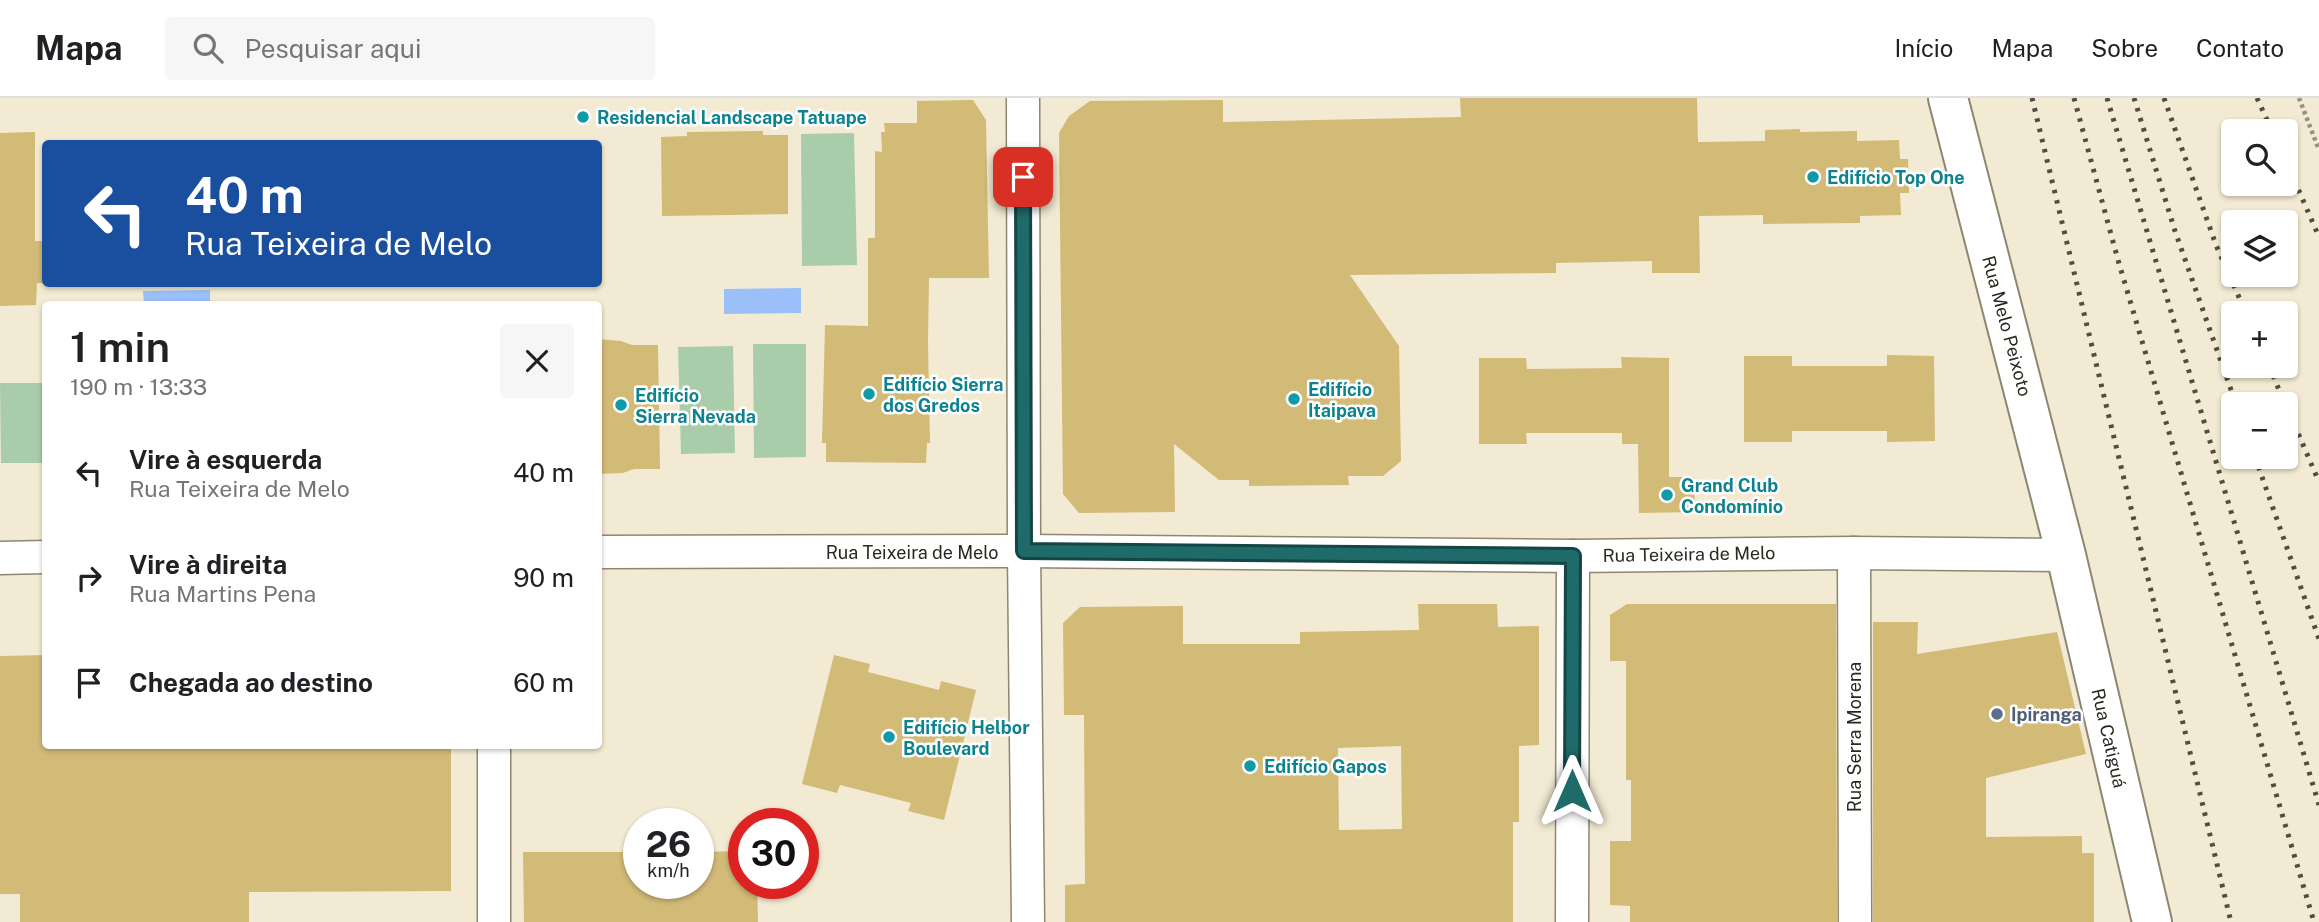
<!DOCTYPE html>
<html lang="pt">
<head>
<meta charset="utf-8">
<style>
	:root { --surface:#fff; --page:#f6f6f6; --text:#202124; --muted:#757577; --line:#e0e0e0 }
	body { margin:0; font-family:"Public Sans",sans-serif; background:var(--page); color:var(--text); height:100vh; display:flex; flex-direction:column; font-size:26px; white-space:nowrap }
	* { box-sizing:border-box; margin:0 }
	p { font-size:23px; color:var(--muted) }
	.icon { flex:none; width:38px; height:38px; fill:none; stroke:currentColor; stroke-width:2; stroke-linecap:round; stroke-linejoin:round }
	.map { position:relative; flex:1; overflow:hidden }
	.details { position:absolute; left:42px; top:203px; width:560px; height:448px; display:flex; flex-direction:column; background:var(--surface); border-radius:7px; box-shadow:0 2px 5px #0004 }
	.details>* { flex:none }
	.hud { position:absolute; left:42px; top:42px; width:560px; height:147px; border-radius:7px; box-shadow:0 2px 5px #0004; background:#1a4fa0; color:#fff; overflow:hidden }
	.tools { position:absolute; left:2221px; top:21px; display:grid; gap:14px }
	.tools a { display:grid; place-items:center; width:77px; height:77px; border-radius:7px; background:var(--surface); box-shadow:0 2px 5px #0004; font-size:35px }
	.speed { position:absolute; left:623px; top:710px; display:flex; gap:14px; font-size:35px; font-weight:700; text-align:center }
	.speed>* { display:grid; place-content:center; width:91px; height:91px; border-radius:50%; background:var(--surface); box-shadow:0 2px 5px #0004; line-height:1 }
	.speed small { font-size:18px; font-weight:400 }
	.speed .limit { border:10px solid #d22; background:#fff; color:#111 }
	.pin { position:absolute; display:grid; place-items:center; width:60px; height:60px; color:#fff; margin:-30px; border-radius:14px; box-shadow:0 4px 10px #0006 }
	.me { position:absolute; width:77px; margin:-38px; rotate:0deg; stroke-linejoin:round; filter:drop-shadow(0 0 5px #0008) }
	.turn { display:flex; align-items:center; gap:24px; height:147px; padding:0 28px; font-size:32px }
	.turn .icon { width:91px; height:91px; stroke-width:2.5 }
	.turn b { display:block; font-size:49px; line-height:60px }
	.round { display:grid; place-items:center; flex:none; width:74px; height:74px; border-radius:7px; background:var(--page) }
	.headline { display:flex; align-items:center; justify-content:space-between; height:119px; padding:0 28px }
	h1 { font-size:42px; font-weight:600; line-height:52px }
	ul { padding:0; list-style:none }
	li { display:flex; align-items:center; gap:21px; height:105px; padding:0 28px }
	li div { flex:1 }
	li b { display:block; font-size:26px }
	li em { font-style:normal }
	header { display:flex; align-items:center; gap:42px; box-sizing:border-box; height:98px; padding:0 35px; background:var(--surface); border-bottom:2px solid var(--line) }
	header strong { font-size:33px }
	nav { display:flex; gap:38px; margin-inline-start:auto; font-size:24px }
	.search { width:490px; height:63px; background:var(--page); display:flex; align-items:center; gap:18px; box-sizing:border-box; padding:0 24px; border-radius:7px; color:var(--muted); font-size:26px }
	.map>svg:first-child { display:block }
	.green { fill:#a9cdaa }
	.water { fill:#9bc0f9 }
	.building { fill:#d2ba77; fill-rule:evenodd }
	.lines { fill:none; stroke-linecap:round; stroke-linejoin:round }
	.street-casing { stroke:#8e8671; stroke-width:35 }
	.secondary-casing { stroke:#8e8671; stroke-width:42 }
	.path { stroke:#979180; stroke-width:4.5; stroke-dasharray:3.5 3.5; stroke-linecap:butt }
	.street { stroke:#fff; stroke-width:32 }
	.secondary { stroke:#fff; stroke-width:38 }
	.rail { stroke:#514d41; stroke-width:5; stroke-dasharray:3.5 7; stroke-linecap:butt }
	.route-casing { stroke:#144645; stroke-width:18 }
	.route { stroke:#1f6b6a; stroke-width:12 }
	.culture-dot { fill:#0f9aa8; stroke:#fff; stroke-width:2.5 }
	.service-dot { fill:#5c6f8a; stroke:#fff; stroke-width:2.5 }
	.labels { text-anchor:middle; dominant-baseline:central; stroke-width:5; stroke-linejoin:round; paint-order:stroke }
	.culture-label { font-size:18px; font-weight:bold; fill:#0d838f; stroke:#fff; text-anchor:start }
	.street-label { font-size:18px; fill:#2a271e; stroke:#fff }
	.service-label { font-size:18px; font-weight:bold; fill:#4e5e75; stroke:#fff; text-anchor:start }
</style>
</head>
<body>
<header>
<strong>Mapa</strong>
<div class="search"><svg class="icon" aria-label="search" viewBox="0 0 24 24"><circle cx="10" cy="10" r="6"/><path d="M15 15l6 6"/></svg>Pesquisar aqui</div>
<nav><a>Início</a><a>Mapa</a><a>Sobre</a><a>Contato</a></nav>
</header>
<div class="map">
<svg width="2319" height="824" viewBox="0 0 2319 824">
	<rect width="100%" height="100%" fill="#f3ead3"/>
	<!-- green -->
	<g class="green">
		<polygon points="854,35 857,167 802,168 801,36"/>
		<polygon points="753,246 806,246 806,359 754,360"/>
		<polygon points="733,248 735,355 681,356 678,249"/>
		<polygon points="0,285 45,285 45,365 1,365"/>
	</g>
	<!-- water -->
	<g class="water">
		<polygon points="801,190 801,215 724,216 724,191"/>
		<polygon points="210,192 210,206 144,206 143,193"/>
	</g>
	<!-- building -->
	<g class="building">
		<polygon points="1460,0 1697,0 1698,44 1765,43 1765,32 1800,31 1800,34 1857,33 1857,43 1899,42 1900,61 1908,61 1909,95 1900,95 1901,117 1860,118 1860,125 1763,126 1763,117 1699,118 1700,175 1652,175 1652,163 1556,165 1556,175 1350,177 1399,248 1401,363 1383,378 1348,378 1349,387 1249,388 1249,382 1219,382 1174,346 1175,414 1079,415 1063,396 1059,35 1069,18 1090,3 1223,2 1223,24 1461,19"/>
		<polygon points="973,2 986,22 989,180 929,180 928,246 930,345 927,345 926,365 826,364 826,345 822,345 825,227 868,228 868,140 875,140 875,53 882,54 881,34 885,34 884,25 917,25 917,3"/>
		<polygon points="763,33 763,37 788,37 788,116 662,118 661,39 687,38 687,34"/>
		<polygon points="35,34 35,143 46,143 46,185 37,185 36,207 0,208 0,35"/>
		<polygon points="598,241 621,243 632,247 658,247 660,371 634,371 623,375 598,376"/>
		<polygon points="1887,257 1934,258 1935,343 1887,344 1887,333 1792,333 1792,344 1744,344 1744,258 1792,258 1792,268 1887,268"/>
		<polygon points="1621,259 1669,260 1669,379 1694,379 1695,414 1639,415 1638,346 1622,346 1622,335 1526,335 1527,346 1479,346 1479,260 1526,260 1527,271 1622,270"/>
		<path d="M1418,506H1497L1498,529L1539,528V647L1519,648V724H1513V824H1065V787L1085,786L1084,617H1064L1063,525L1080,509L1183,508V546H1300V534L1419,532ZM1401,648L1402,731L1339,732L1338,650Z"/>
		<polygon points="1627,506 1836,506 1837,824 1630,824 1630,808 1610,807 1610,743 1631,743 1631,682 1626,682 1626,563 1610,563 1610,517"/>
		<polygon points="1873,524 1918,524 1917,556 2057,534 2086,656 1986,680 1986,739 2082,738 2082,755 2094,755 2094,824 1873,824"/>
		<polygon points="46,557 46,648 451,648 451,793 249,794 249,824 20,824 20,796 0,796 0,558"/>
		<polygon points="834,557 870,566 868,574 939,592 941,583 976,592 944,722 908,713 911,705 840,687 837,695 802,686"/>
		<polygon points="744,753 744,786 757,786 758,824 524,824 523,754 639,754 639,786 698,786 698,754"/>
	</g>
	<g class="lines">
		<!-- street casing -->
		<g class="street-casing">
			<g id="street">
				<polyline points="1023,0 1024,453 1028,824"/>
				<polyline points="598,454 1024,453 1573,458 1854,455 2066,457"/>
				<polyline points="1854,455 1855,824"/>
				<polyline points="0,460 46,459"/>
				<polyline points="494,648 494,824"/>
				<polyline points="1572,824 1573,458"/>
			</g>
		</g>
		<!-- secondary casing -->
		<g class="secondary-casing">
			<polyline id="secondary" points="1948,0 2066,457 2152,824"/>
		</g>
		<!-- path -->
		<polyline class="path" points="2299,0 2319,52"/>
		<!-- street -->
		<use href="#street" class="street"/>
		<!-- secondary -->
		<use href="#secondary" class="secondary"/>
		<!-- rail -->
		<g class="rail">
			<polyline points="2032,0 2231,824"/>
			<polyline points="2074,0 2118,162 2314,824"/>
			<polyline points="2107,0 2319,707"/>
			<polyline points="2134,0 2175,133 2236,306"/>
			<polyline points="2164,0 2216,147 2246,215"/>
			<polyline points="2257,0 2272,33"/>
			<polyline points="2286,63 2319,139"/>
			<polyline points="2269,268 2285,306"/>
			<polyline points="2286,307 2319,384"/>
			<polyline points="2255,359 2319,541"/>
		</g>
	</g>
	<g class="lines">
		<!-- route casing -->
		<g class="route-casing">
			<polyline id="route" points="1023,79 1024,453 1573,458 1572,693"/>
		</g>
		<!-- route -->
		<use href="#route" class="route"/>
	</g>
	<!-- markers -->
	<g class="culture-dot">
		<circle cx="583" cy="19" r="7"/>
		<circle cx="1813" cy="79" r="7"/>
		<circle cx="869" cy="296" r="7"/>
		<circle cx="1294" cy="301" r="7"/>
		<circle cx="621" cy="307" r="7"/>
		<circle cx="1667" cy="397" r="7"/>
		<circle cx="889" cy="639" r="7"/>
		<circle cx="1250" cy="668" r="7"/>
	</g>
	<circle class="service-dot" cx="1997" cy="616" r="7"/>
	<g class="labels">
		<!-- culture labels -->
		<g class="culture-label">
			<text x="597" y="19">Residencial Landscape Tatuape</text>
			<text x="1827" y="79">Edifício Top One</text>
			<text x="883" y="286">Edifício Sierra<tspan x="883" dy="21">dos Gredos</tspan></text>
			<text x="1308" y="291">Edifício<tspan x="1308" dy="21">Itaipava</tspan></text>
			<text x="635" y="297">Edifício<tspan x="635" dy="21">Sierra Nevada</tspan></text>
			<text x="1681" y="387">Grand Club<tspan x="1681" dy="21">Condomínio</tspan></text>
			<text x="903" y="629">Edifício Helbor<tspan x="903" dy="21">Boulevard</tspan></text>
			<text x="1264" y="668">Edifício Gapos</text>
		</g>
		<!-- street labels -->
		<g class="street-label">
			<text transform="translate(2007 228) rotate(75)">Rua Melo Peixoto</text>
			<text x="912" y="454">Rua Teixeira de Melo</text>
			<text transform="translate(1689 456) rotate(-1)">Rua Teixeira de Melo</text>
			<text transform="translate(1854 639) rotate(-90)">Rua Serra Morena</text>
			<text transform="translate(2109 640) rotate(77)">Rua Catiguá</text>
		</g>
		<!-- service labels -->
		<g class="service-label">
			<text x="2011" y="616">Ipiranga</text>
		</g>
	</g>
</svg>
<div class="tools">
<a><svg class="icon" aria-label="search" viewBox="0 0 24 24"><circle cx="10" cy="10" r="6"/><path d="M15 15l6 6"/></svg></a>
<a><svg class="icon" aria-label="layers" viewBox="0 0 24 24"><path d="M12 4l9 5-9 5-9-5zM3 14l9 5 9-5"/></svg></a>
<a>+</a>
<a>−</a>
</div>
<div class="speed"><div>26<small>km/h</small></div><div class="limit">30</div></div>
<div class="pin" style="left:1023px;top:79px;background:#d93025"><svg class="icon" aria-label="arrive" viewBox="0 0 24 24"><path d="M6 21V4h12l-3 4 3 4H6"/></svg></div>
<svg class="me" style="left:1572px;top:693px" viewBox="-20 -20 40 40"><path d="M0-17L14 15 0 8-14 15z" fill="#1f6b6a" stroke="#fff" stroke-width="4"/></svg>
<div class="hud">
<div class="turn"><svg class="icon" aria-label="left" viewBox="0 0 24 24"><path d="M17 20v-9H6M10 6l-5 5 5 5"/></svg><div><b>40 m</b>Rua Teixeira de Melo</div></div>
</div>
<section class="details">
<div class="headline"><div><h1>1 min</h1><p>190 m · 13:33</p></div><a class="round"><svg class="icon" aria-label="close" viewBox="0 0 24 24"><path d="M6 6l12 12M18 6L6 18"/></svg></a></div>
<ul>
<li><svg class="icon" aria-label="left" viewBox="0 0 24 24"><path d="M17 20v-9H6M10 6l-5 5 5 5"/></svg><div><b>Vire à esquerda</b><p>Rua Teixeira de Melo</p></div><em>40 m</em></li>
<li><svg class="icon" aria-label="right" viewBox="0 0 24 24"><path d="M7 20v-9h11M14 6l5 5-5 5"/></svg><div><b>Vire à direita</b><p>Rua Martins Pena</p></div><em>90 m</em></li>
<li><svg class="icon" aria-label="arrive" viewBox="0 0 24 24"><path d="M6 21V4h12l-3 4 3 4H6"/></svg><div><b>Chegada ao destino</b></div><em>60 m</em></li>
</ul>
</section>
</div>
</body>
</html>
